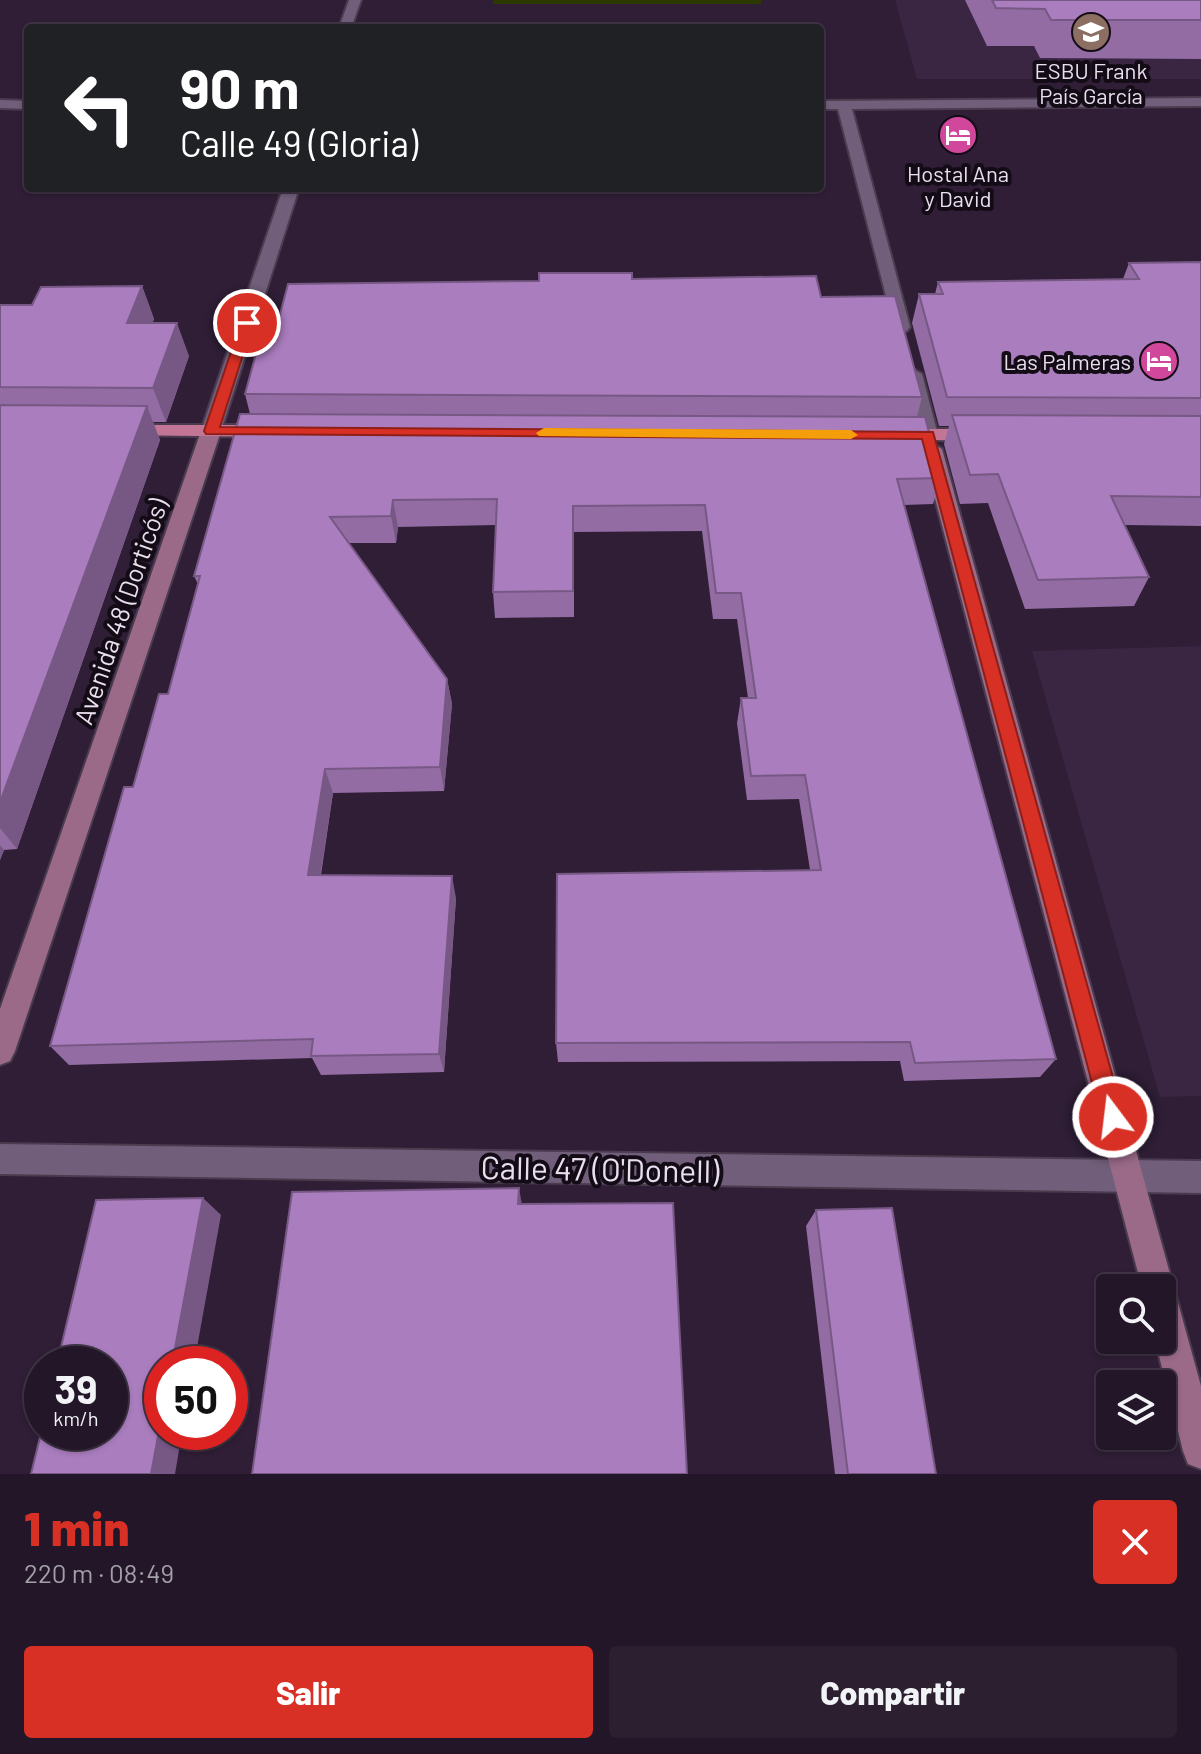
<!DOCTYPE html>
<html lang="es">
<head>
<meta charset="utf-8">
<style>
	:root { --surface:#231628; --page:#2b1f30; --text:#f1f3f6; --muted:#a39fa8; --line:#403545; --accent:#d93025 }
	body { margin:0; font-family:Barlow,sans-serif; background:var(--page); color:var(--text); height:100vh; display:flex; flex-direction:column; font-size:30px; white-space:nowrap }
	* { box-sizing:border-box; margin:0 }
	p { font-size:26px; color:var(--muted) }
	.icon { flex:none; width:44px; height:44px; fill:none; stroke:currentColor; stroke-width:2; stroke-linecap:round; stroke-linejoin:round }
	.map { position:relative; height:1474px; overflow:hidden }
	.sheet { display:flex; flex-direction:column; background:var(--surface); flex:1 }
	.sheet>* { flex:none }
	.top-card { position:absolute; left:24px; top:24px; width:800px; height:168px; border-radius:8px; box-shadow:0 2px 6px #0004,0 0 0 2px var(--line); background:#202124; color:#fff; overflow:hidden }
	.buttons { position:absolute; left:1096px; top:1274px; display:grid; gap:16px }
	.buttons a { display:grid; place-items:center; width:80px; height:80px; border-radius:8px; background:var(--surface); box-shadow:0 2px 6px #0004,0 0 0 2px var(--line); font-size:40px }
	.speed { position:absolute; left:24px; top:1346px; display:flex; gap:16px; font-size:40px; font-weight:700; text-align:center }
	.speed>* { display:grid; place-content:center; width:104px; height:104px; border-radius:50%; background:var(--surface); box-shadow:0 2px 6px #0004,0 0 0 2px var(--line); line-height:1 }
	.speed small { font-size:20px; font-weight:400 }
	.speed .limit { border:12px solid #d22; background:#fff; color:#111 }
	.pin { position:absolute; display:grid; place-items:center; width:68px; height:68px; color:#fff; margin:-34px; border:4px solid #fff; border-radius:50%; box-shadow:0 2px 8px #0007 }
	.me { position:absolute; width:88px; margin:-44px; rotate:345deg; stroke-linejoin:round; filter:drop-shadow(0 0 6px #0008) }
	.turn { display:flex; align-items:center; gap:28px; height:168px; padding:0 24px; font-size:36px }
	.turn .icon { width:104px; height:104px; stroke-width:2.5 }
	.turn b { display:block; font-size:56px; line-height:68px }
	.round { display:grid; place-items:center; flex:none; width:84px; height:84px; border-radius:8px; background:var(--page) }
	.head { display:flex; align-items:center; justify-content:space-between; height:136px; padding:0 24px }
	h1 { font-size:48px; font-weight:800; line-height:60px; color:var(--accent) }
	.action { display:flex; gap:16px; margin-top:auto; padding:16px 24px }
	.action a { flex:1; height:92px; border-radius:8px; background:var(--accent); color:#fff; font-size:32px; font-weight:800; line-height:92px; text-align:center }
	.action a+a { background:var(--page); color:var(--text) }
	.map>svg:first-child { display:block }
	.built { fill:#3a2543 }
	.green { fill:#2b3900 }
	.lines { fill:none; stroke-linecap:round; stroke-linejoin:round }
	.street-casing { stroke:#4a3b4f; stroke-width:4 }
	.secondary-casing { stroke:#4a3b4f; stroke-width:4 }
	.primary-casing { stroke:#4a3b4f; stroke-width:4 }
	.street { fill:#715e7a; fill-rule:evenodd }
	.secondary { fill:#9a6a88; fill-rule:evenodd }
	.primary { fill:#c37596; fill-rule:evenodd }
	.wall { fill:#926ca3 }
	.shaded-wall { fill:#775885 }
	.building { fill:#aa7dbe; stroke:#775885; stroke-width:2 }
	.route { fill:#d93025; stroke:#8d1f18; stroke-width:2 }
	.slow { fill:#f59e0b }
	.labels { text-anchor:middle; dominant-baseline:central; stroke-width:8; stroke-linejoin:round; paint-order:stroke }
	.far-poi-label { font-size:22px; fill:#eadfef; stroke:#130c16 }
	.street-label { font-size:26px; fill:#eadfef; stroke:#130c16 }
	.near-street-label { font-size:32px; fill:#eadfef; stroke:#130c16 }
</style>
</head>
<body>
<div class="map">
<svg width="1201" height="1474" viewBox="0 0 1201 1474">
	<rect width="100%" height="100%" fill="#2f1e36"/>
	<!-- built -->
	<g class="built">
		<polygon points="895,0 1201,0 1201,79 917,79"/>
		<polygon points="1201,646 1201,1096 1160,1097 1032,651"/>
	</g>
	<!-- green -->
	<polygon class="green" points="493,0 761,0 762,4 493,4"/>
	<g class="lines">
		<!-- street casing -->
		<g class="street-casing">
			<g id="street">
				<polygon points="349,0 361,0 351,28 339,28"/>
				<polygon points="1201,98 1201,106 852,109 910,327 907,331 895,331 838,109 820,109 820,101"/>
				<polygon points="0,100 28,101 28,109 0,108"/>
				<polygon points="283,188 299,188 221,431 218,435 204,435 201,431"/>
				<polygon points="913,369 922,374 938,435 928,441 918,435 904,374"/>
				<polygon points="0,1144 1201,1161 1201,1193 0,1174"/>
			</g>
		</g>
		<!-- secondary casing -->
		<g class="secondary-casing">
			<g id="secondary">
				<polygon points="211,425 221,431 15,1051 10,1061 0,1065 0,1009 201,431"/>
				<polygon points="932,443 942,449 1201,1386 1201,1469 1188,1464 1183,1451 1155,1340 1162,1340 1162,1288 1142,1288 922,449"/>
			</g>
		</g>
		<!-- primary casing -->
		<g class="primary-casing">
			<g id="primary">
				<polygon points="126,425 266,425 276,431 266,437 119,435 116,431 119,427"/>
				<polygon points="898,429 978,429 988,435 978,441 891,439 888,435 891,431"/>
			</g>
		</g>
		<!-- street -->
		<use href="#street" class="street"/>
		<!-- secondary -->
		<use href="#secondary" class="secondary"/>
		<!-- primary -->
		<use href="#primary" class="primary"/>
	</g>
	<!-- wall -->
	<g class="wall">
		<polygon points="965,0 1201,0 1201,59 1040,58 1034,46 987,46"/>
		<polygon points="1201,262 1201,526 1125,525 1149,577 1134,606 1025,609 988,503 960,504 944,444 949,426 939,426 912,323 919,294 935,294 938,282 1123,279 1129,263"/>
		<polygon points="632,279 821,297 922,397 917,417 941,478 933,504 904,505 1056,1059 1040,1077 904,1081 900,1061 558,1062 556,1043 810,870 799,799 747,800 737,723 741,698 748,698 737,619 713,619 702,531 574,532 574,617 495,618 493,592 496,525 398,527 396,543 349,543 447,679 452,704 444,791 333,793 321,875 456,898 444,1072 321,1075 312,1058 69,1065 50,1046 133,787 168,694 198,584 194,576 250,414 245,394 278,322 539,281"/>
		<polygon points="142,286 154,319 152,323 189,356 166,422 153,422 160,440 17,849 4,850 0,860 0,305 32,305"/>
		<polygon points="816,1210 936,1474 835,1474 806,1226"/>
	</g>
	<!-- shaded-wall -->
	<g class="shaded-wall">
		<polygon points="142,286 154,319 140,357 127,323"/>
		<polygon points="177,323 189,356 166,422 153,388"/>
		<polygon points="147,406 160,440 17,849 0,828 0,802"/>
		<polygon points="393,500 398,527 396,543 391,516"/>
		<polygon points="447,679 452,704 444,791 440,767"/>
		<polygon points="325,769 333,793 317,897 308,875"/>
		<polygon points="0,845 4,850 0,860"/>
		<polygon points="452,876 456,898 444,1072 439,1054"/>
		<polygon points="519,1188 522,1205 518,1204"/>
		<polygon points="203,1198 221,1215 194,1364 172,1364"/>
		<polygon points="162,1415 162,1432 182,1432 175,1474 151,1474"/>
	</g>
	<!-- building -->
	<g class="building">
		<polygon points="992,0 1201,0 1201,20 1051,20 1045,9 996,8"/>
		<polygon points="1201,262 1201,398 947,397 919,294 943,294 938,282 1139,279 1129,263"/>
		<polygon points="539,273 632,273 632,279 816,276 821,297 895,296 922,397 245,394 263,328 267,322 278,322 288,284 539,281"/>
		<polygon points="142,286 127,323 177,323 153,388 0,387 0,305 32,305 41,287"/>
		<polygon points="0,405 147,406 0,802"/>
		<polygon points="240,414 925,417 941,478 897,479 1056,1059 915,1063 910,1042 556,1043 557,874 821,870 805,775 751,776 741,698 756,698 741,593 716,593 705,505 573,506 573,591 493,592 497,499 393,500 391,516 330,517 447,679 440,767 325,769 308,875 452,876 439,1054 311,1056 313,1039 50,1046 124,787 133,787 159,694 168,694 200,576 194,576"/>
		<polygon points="952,415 1201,416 1201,497 1111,496 1149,577 1038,580 998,474 970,475"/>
		<polygon points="519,1188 518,1204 673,1203 687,1474 252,1474 292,1192"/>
		<polygon points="203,1198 172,1364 162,1364 162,1415 151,1474 31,1474 42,1429 42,1432 110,1432 110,1364 57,1364 96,1200"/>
		<polygon points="892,1208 936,1474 848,1474 816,1210"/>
	</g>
	<!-- route -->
	<polygon class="route" points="242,320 253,323 220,427 933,432 1124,1117 1121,1125 1113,1128 1105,1125 1101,1117 922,439 206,434 204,431"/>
	<!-- slow -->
	<polygon class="slow" points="544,428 851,430 858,435 851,439 539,436 536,433"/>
	<!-- icons -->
	<defs>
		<g id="school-disc" transform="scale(2)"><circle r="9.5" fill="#8d6e63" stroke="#130c16"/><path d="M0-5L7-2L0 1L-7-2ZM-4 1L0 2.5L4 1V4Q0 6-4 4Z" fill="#fff"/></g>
		<g id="hotel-disc" transform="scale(2)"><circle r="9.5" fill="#d1479c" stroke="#130c16"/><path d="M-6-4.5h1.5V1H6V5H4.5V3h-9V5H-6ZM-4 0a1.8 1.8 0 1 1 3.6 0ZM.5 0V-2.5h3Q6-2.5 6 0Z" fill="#fff"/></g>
	</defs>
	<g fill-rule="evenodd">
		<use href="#school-disc" x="1091" y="32"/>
		<use href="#hotel-disc" x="958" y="135"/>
		<use href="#hotel-disc" x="1159" y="361"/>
	</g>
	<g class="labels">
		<!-- far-poi labels -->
		<g class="far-poi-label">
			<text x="1091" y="70">ESBU Frank<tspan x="1091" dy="25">País García</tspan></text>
			<text x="958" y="173">Hostal Ana<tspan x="958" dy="25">y David</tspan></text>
			<text x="1131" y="361" text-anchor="end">Las Palmeras</text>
		</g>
		<!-- street labels -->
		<g class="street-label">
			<text transform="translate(120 611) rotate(-71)">Avenida 48 (Dorticós)</text>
		</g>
		<!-- near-street labels -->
		<g class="near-street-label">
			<text transform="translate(600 1168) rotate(1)">Calle 47 (O'Donell)</text>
		</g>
	</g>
</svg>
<div class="buttons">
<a><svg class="icon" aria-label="search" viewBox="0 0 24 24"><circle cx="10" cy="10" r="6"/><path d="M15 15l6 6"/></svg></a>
<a><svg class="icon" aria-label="layers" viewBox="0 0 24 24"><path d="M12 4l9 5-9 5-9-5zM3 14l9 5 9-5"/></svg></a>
</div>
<div class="speed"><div>39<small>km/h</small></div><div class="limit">50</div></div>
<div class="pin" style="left:247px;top:323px;background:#d93025"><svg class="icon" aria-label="arrive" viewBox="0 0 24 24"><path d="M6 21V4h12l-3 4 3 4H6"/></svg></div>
<svg class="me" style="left:1113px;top:1117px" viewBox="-20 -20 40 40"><circle r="17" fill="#d93025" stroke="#fff" stroke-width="3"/><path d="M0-11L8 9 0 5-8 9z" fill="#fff"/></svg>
<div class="top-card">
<div class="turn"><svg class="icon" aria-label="left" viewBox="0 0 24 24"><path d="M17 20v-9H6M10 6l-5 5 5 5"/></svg><div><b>90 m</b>Calle 49 (Gloria)</div></div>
</div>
</div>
<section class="sheet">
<div class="head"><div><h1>1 min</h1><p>220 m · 08:49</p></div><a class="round" style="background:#d93025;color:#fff"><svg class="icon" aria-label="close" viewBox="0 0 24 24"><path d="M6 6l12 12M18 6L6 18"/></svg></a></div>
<div class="action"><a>Salir</a><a>Compartir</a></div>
</section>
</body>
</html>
